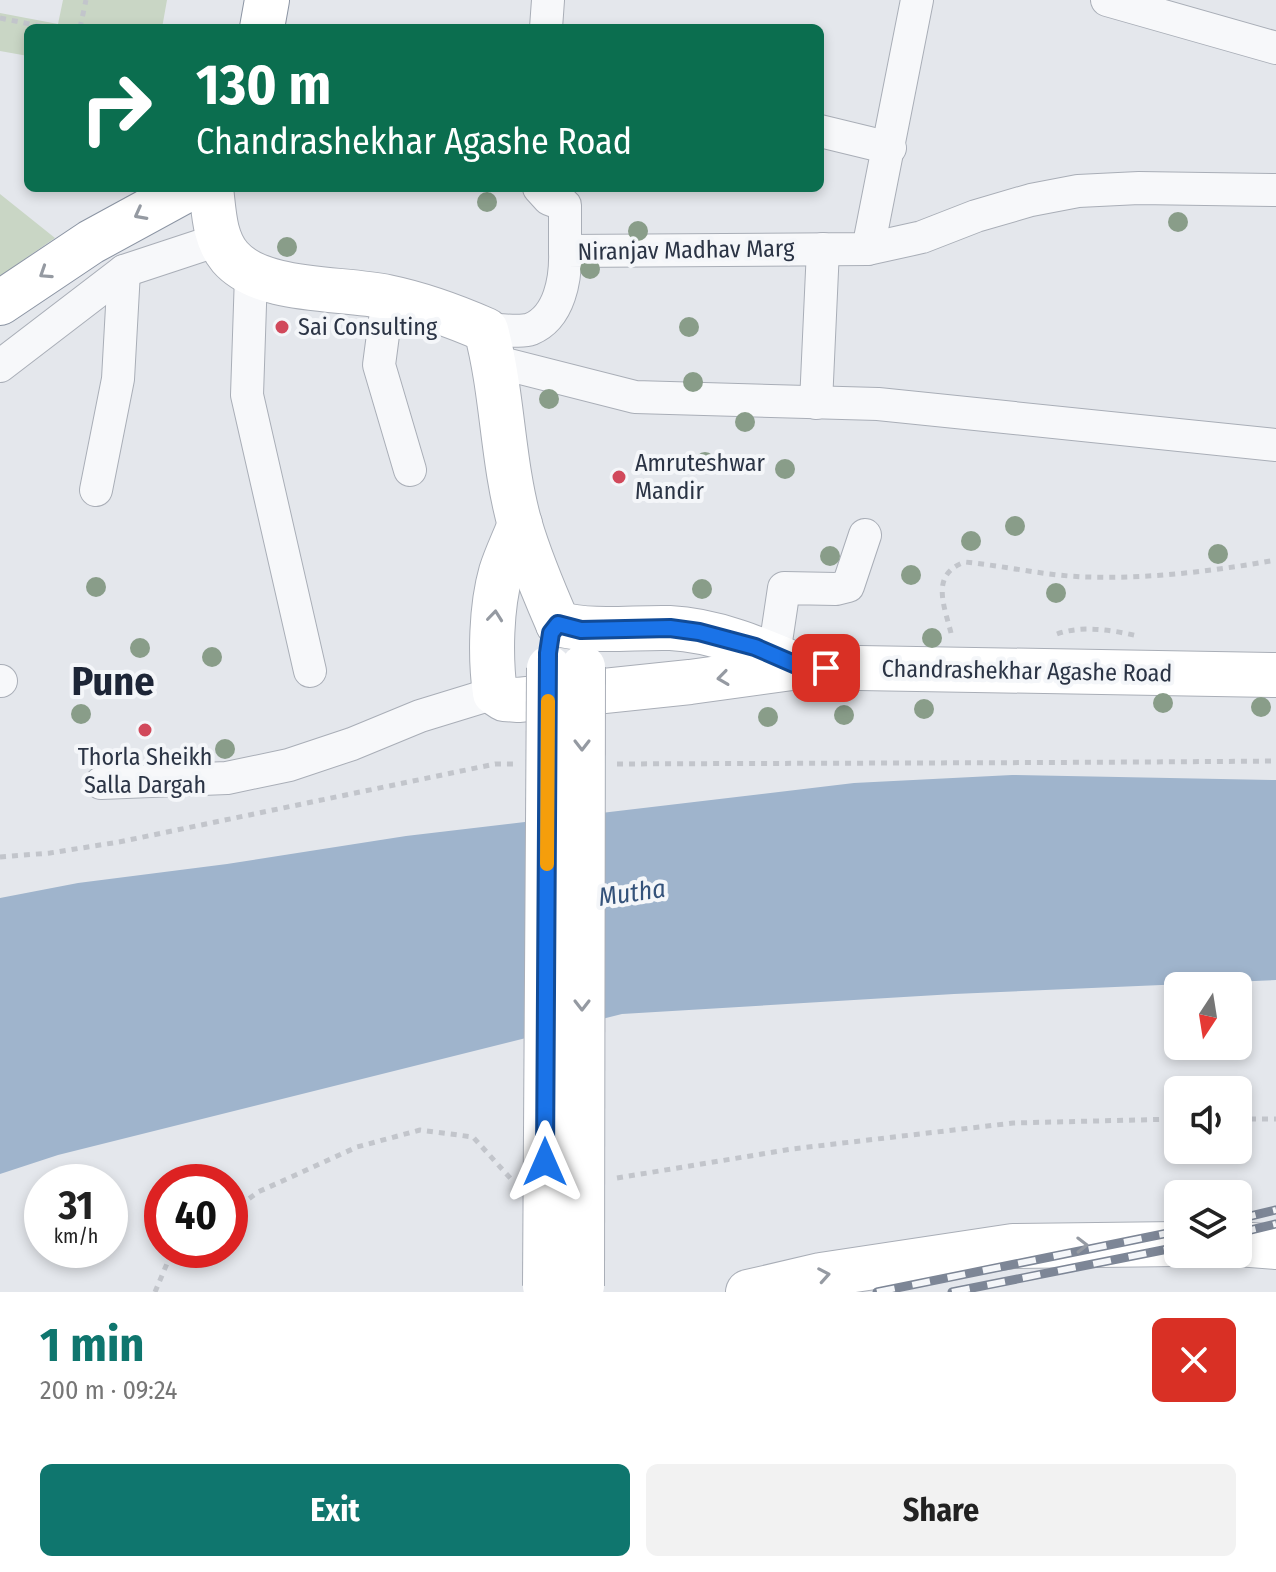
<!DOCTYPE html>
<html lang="en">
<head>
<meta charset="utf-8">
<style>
	:root { --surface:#fff; --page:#f2f2f2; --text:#222; --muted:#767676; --accent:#0f766e }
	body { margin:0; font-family:"Fira Sans Condensed",sans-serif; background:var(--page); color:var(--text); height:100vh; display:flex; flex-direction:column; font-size:30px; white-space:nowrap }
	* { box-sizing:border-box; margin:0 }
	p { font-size:26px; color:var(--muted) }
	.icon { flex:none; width:44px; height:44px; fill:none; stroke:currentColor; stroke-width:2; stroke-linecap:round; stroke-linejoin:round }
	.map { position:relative; height:1292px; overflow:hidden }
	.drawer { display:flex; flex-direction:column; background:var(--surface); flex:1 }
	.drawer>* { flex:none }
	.hud { position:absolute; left:24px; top:24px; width:800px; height:168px; border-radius:12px; box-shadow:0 4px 12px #0003; background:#0b6e4f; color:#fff; overflow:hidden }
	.needle { width:52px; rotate:192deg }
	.controls { position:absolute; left:1164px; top:972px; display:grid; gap:16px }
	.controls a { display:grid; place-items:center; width:88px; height:88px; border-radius:12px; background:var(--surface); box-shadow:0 4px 12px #0003; font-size:40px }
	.speed { position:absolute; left:24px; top:1164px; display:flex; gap:16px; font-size:40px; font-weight:700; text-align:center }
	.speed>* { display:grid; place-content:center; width:104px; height:104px; border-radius:50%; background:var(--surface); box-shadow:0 4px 12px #0003; line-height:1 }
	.speed small { font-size:20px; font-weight:400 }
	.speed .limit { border:12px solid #d22; background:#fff; color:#111 }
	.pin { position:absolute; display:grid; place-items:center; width:68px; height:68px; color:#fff; margin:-34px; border-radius:16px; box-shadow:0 4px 12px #0006 }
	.me { position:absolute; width:88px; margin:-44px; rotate:0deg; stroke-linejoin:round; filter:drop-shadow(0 0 6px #0008) }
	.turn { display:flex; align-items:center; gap:28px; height:168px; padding:0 40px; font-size:36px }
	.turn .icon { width:104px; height:104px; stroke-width:2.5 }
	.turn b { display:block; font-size:56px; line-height:68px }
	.round { display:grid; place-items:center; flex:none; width:84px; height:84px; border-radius:12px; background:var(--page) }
	.head { display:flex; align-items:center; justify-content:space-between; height:136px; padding:0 40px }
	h1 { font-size:48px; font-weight:700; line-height:60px; color:var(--accent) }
	.action { display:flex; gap:16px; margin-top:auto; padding:16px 40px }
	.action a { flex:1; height:92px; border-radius:12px; background:var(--accent); color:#fff; font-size:32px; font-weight:700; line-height:92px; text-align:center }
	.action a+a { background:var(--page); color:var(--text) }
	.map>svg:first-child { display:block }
	.green { fill:#c9d6c5 }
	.water { fill:#9fb4cc }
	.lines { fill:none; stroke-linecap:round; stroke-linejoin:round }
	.street-casing { stroke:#a9aeb7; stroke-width:34 }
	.secondary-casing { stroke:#a9aeb7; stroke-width:46 }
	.highway-casing { stroke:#8b94a3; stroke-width:46 }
	.path { stroke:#c2c5cb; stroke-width:5; stroke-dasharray:6 6; stroke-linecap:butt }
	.street { stroke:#f7f8fa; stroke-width:32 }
	.secondary { stroke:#fff; stroke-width:44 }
	.highway { stroke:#fff; stroke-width:44 }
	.rail-casing { stroke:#7d8696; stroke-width:9 }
	.rail { stroke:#f4f6f9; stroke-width:6; stroke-dasharray:18; stroke-linecap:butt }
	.secondary-bridge-casing { stroke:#a9aeb7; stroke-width:46; stroke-linecap:butt }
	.secondary-bridge { stroke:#fff; stroke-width:44 }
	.tree { fill:#899d89 }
	.oneway { stroke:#959aa2 }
	.route-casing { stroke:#114b97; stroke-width:20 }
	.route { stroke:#1a73e8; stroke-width:14 }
	.slow { stroke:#f59e0b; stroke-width:14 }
	.poi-dot { fill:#d1495b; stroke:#f4f6f9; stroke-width:3 }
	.labels { text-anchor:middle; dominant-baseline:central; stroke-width:8; stroke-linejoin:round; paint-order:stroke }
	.street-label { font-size:24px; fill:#2b3445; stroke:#f4f6f9 }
	.poi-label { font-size:24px; fill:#2b3445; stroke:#f4f6f9; text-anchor:start }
	.water-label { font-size:26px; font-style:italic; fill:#34527a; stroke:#f4f6f9 }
	.town-label { font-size:40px; font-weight:bold; fill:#1d2536; stroke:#f4f6f9 }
</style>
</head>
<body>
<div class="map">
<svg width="1276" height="1292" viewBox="0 0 1276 1292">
	<rect width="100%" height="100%" fill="#e4e7ec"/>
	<!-- green -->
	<g class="green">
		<polygon points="63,0 167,0 162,28 28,28 28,56 0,51 0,13 58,24"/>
		<polygon points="0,194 55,238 0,276"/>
	</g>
	<!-- water -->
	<polygon class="water" points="1012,775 1276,780 1276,980 954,994 622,1014 58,1155 0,1174 0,898 78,883 227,864 406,836 854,783"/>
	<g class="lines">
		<!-- street casing -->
		<g class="street-casing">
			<g id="street">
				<polyline points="1107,0 1276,48"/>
				<polyline points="546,28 548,0"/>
				<polyline points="820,131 890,148"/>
				<polyline points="539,188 549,199 565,205 565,251"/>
				<polyline points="868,249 917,0"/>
				<polyline points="251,275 247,395 310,671"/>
				<polyline points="388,297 379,365 410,470"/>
				<path d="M486,330C498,329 520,333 531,329C560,317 566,278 565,251L868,249L922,237L976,216L1031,200L1078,191L1139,188L1276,190"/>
				<polyline points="493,361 635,397 878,404 1276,445"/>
				<polyline points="0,366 124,271 218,240"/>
				<polyline points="816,403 823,249"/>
				<polyline points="96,490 118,379 124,271"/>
				<polyline points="774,655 784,588 836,589 848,586 865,535"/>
				<polyline points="0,681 1,681"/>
				<polyline points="101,783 227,778 289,765 352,744 420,716 495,693"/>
			</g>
		</g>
		<!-- secondary casing -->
		<g class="secondary-casing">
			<g id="secondary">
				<path d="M211,188C214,212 214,238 230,257C262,294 342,287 387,297C421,304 454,316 486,330C503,393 502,461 520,525C530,559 544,592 558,624"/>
				<path d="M520,524C514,540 506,556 501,572C491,607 490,657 495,693L504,699L518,700L690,682L799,667"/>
				<path d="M558,624C595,633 632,627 670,628C715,630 759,649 801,667L1276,675"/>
				<polyline points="1238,1244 1276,1247"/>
				<polyline points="748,1292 821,1275 1013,1246 1178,1244"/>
			</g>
		</g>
		<!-- highway casing -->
		<g class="highway-casing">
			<g id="highway">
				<polyline points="262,28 267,0"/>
				<polyline points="0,303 91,242 190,188"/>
			</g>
		</g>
		<!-- path -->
		<g class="path">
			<polyline points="0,18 50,28"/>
			<polyline points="80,28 86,0"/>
			<path d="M951,633C944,605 930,574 965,562C1005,566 1047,576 1087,577C1150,579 1214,571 1276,560"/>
			<path d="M1057,634C1082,625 1112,630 1138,636"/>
			<path d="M617,764C837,763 1056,763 1276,761"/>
			<polyline points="0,857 50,853 119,842 495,764 515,764"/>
			<polyline points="1238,1119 1276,1119"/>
			<polyline points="617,1178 792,1149 1013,1123 1178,1119"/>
			<polyline points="230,1213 258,1192 357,1147 420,1130 473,1137 511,1179"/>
			<polyline points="155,1292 171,1254 176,1250"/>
		</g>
		<!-- street -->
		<use href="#street" class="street"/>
		<!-- secondary -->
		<use href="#secondary" class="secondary"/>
		<!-- highway -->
		<use href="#highway" class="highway"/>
		<!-- rail casing -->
		<g class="rail-casing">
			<g id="rail">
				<polyline points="1238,1219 1276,1210"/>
				<polyline points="1238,1233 1276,1224"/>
				<polyline points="877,1292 1178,1231"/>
				<polyline points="952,1292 1178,1247"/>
			</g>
		</g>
		<!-- rail -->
		<use href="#rail" class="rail"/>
		<!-- secondary-bridge casing -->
		<g class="secondary-bridge-casing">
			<g id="secondary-bridge">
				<polyline points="545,1286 549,668"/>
				<polyline points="582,1286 583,667"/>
			</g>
		</g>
		<!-- secondary-bridge -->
		<use href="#secondary-bridge" class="secondary-bridge"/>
	</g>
	<!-- trees -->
	<g class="tree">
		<circle cx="487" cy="202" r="10"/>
		<circle cx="1178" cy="222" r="10"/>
		<circle cx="638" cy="231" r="10"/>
		<circle cx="287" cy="247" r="10"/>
		<circle cx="590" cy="269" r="10"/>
		<circle cx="689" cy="327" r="10"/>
		<circle cx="693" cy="382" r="10"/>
		<circle cx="549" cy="399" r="10"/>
		<circle cx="745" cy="422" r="10"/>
		<circle cx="705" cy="462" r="10"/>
		<circle cx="785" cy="469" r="10"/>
		<circle cx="1015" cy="526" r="10"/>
		<circle cx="971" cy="541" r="10"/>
		<circle cx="1218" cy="554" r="10"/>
		<circle cx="830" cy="556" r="10"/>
		<circle cx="911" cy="575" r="10"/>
		<circle cx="96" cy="587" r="10"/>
		<circle cx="702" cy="589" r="10"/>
		<circle cx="1056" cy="593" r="10"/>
		<circle cx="932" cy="638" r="10"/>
		<circle cx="140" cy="648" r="10"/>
		<circle cx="212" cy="657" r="10"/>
		<circle cx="1163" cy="703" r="10"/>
		<circle cx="1261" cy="707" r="10"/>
		<circle cx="924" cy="709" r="10"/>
		<circle cx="81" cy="714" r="10"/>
		<circle cx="844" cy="715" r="10"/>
		<circle cx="768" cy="717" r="10"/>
		<circle cx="225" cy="749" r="10"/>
	</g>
	<!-- one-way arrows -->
	<defs><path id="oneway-chevron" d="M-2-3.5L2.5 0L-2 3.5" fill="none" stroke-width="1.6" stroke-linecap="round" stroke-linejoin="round" transform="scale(2)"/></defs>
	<g class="oneway">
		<use href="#oneway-chevron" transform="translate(140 214) rotate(152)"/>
		<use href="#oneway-chevron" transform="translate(45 273) rotate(147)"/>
		<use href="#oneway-chevron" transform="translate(495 616) rotate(-84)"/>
		<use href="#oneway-chevron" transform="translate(723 678) rotate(172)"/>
		<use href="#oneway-chevron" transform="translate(582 745) rotate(90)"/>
		<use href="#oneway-chevron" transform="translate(582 1005) rotate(90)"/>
		<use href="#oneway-chevron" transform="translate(1082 1245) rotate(-1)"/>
		<use href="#oneway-chevron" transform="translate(824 1275) rotate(-10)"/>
	</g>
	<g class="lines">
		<!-- route casing -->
		<g class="route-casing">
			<polyline id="route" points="545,1162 548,653 551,633 558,624 581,630 670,628 699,632 755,647 801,667 826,668"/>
		</g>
		<!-- route -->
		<use href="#route" class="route"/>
		<!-- slow -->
		<polyline class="slow" points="547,864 548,701"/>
	</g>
	<!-- markers -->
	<g class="poi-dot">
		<circle cx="282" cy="327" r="8"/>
		<circle cx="619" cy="477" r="8"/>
		<circle cx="145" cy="730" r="8"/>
	</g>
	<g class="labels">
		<!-- street labels -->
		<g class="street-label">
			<text transform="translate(686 250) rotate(-1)">Niranjav Madhav Marg</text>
			<text transform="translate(1027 671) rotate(1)">Chandrashekhar Agashe Road</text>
		</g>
		<!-- poi labels -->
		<g class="poi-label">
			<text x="298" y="327">Sai Consulting</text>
			<text x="635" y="463">Amruteshwar<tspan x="635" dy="28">Mandir</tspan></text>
			<text x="145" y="757" text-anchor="middle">Thorla Sheikh<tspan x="145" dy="28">Salla Dargah</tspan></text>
		</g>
		<!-- water labels -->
		<g class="water-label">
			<text transform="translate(632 893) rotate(-8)">Mutha</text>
		</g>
		<!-- town labels -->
		<g class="town-label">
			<text x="113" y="682">Pune</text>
		</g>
	</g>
</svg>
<div class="controls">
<a><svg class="needle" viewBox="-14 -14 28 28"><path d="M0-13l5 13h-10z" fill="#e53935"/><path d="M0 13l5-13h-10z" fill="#767676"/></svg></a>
<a><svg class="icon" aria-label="sound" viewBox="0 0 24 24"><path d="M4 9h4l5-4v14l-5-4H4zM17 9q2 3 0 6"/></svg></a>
<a><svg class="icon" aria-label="layers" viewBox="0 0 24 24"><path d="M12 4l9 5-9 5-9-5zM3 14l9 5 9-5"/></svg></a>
</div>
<div class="speed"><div>31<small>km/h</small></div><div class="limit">40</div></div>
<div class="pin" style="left:826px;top:668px;background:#d93025"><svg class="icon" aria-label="arrive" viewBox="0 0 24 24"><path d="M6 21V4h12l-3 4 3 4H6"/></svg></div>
<svg class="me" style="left:545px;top:1162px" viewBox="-20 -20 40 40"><path d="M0-17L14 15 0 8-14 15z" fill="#1a73e8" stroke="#fff" stroke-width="4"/></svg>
<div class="hud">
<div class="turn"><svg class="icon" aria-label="right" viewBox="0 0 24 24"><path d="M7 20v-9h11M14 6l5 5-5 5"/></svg><div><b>130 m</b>Chandrashekhar Agashe Road</div></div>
</div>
</div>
<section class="drawer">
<div class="head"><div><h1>1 min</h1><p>200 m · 09:24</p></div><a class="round" style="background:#d93025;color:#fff"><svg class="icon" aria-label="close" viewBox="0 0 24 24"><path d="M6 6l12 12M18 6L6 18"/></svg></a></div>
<div class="action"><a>Exit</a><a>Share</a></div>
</section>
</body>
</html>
